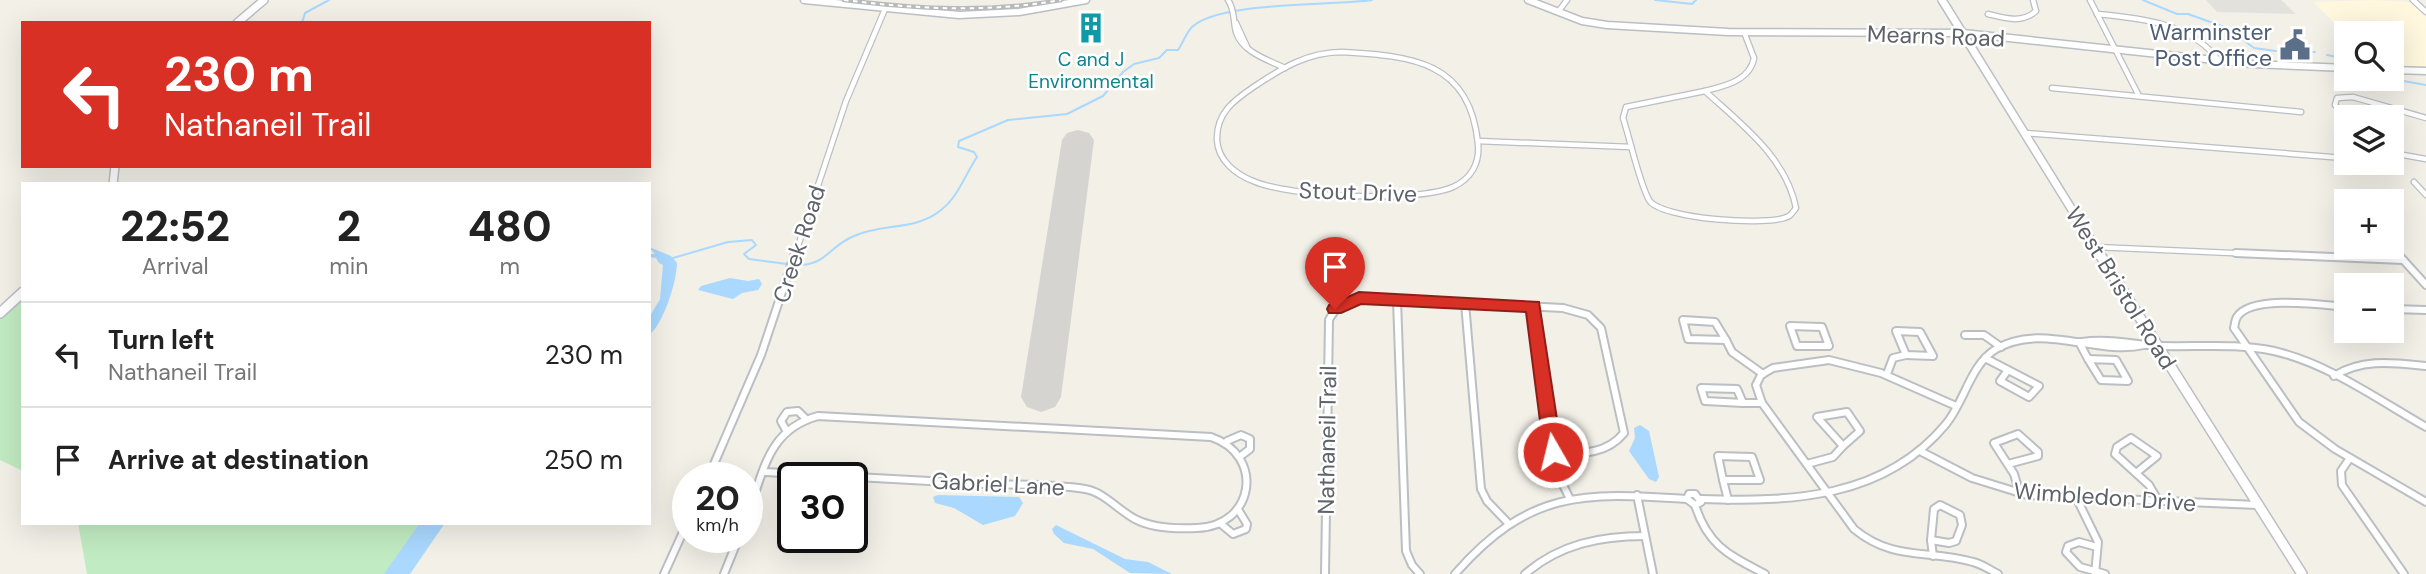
<!DOCTYPE html>
<html lang="en">
<head>
<meta charset="utf-8">
<style>
	:root { --surface:#fff; --page:#f2f2f2; --text:#222; --muted:#767676; --line:#e0e0e0 }
	body { margin:0; font-family:"DM Sans",sans-serif; background:var(--page); color:var(--text); height:100vh; display:flex; flex-direction:column; font-size:26px; white-space:nowrap }
	* { box-sizing:border-box; margin:0 }
	p { font-size:23px; color:var(--muted) }
	.icon { flex:none; width:38px; height:38px; fill:none; stroke:currentColor; stroke-width:2; stroke-linecap:round; stroke-linejoin:round }
	.map { position:relative; flex:1; overflow:hidden }
	.sheet { position:absolute; left:21px; top:182px; width:630px; height:343px; display:flex; flex-direction:column; background:var(--surface); border-radius:0px; box-shadow:0 7px 28px #0002 }
	.sheet>* { flex:none }
	.banner { position:absolute; left:21px; top:21px; width:630px; height:147px; border-radius:0px; box-shadow:0 7px 28px #0002; background:#d93025; color:#fff; overflow:hidden }
	.controls { position:absolute; left:2334px; top:21px; display:grid; gap:14px }
	.controls a { display:grid; place-items:center; width:70px; height:70px; border-radius:0px; background:var(--surface); box-shadow:0 7px 28px #0002; font-size:35px }
	.speed { position:absolute; left:672px; top:462px; display:flex; gap:14px; font-size:35px; font-weight:700; text-align:center }
	.speed>* { display:grid; place-content:center; width:91px; height:91px; border-radius:50%; background:var(--surface); box-shadow:0 7px 28px #0002; line-height:1 }
	.speed small { font-size:18px; font-weight:400 }
	.speed .limit { border:4px solid #111; border-radius:10px; background:#fff; color:#111 }
	.pin { position:absolute; display:grid; place-items:center; width:60px; height:60px; color:#fff; margin:-72px -30px; border-radius:50% 50% 50% 0; rotate:-45deg; box-shadow:0 0 7px #0007 }
	.pin .icon { rotate:45deg }
	.me { position:absolute; width:77px; margin:-38px; rotate:352deg; stroke-linejoin:round; filter:drop-shadow(0 0 5px #0008) }
	.turn { display:flex; align-items:center; gap:24px; height:147px; padding:0 28px; font-size:32px }
	.turn .icon { width:91px; height:91px; stroke-width:2.5 }
	.turn b { display:block; font-size:49px; line-height:60px }
	.eta { display:flex; justify-content:space-evenly; align-items:center; height:119px; text-align:center }
	.eta b { font-size:42px; font-weight:800; line-height:49px }
	ul { padding:0; list-style:none }
	li { display:flex; align-items:center; gap:21px; height:105px; padding:0 28px; border-top:2px solid var(--line) }
	li div { flex:1 }
	li b { display:block; font-size:26px }
	li em { font-style:normal }
	.map>svg:first-child { display:block }
	.commercial { fill:#fff8df }
	.industrial { fill:#e3e1db }
	.green { fill:#c1ebc2 }
	.water { fill:#aad8ff }
	.lines { fill:none; stroke-linecap:round; stroke-linejoin:round }
	.stream { stroke:#aad8ff; stroke-width:2 }
	.runway { fill:#d5d4d0; fill-rule:evenodd }
	.minor-far1-casing { stroke:#bbbec3; stroke-width:7 }
	.minor-casing { stroke:#bbbec3; stroke-width:10 }
	.tertiary-casing { stroke:#bbbec3; stroke-width:9 }
	.secondary-far1-casing { stroke:#bcbfc6; stroke-width:10 }
	.secondary-casing { stroke:#bcbfc6; stroke-width:12 }
	.minor-far1 { stroke:#fff; stroke-width:4.5 }
	.minor { stroke:#fff; stroke-width:6 }
	.tertiary { stroke:#fff; stroke-width:6 }
	.secondary-far1 { stroke:#fff; stroke-width:7 }
	.secondary { stroke:#fff; stroke-width:9 }
	.rail-casing { stroke:#b8b9ba; stroke-width:4.5 }
	.rail { stroke:#fff; stroke-width:2; stroke-dasharray:4.5; stroke-linecap:butt }
	.route { fill:#d93025; stroke:#8d1f18; stroke-width:2 }
	.labels { text-anchor:middle; dominant-baseline:central; stroke-width:5; stroke-linejoin:round; paint-order:stroke }
	.far-culture-label { font-size:19px; fill:#0d838f; stroke:#fff }
	.service-label { font-size:23px; fill:#4e5e75; stroke:#fff; text-anchor:end }
	.street-label { font-size:23px; fill:#5e6269; stroke:#fff }
</style>
</head>
<body>
<div class="map">
<svg width="2426" height="574" viewBox="0 0 2426 574">
	<rect width="100%" height="100%" fill="#f2f0e7"/>
	<!-- commercial -->
	<polygon class="commercial" points="2375,0 2410,2 2426,15 2426,69 2392,68 2392,33 2347,33 2347,35 2313,2"/>
	<!-- industrial -->
	<polygon class="industrial" points="2206,0 2281,0 2296,14 2217,12"/>
	<!-- green -->
	<g class="green">
		<polygon points="23,292 23,471 0,460 0,313"/>
		<polygon points="78,523 426,523 392,574 87,574"/>
	</g>
	<!-- water -->
	<g class="water">
		<path d="M649,247L671,256L677,263C677,281 663,325 649,335L650,316L660,299L663,265L659,263L656,258L649,257V254H655Z"/>
		<polygon points="730,278 748,281 759,279 762,284 758,290 742,293 733,299 698,290 701,286"/>
		<polygon points="1640,425 1649,431 1659,477 1656,482 1649,479 1629,451 1635,438 1634,428"/>
		<polygon points="938,495 1019,497 1023,503 1015,516 983,525 954,508 935,503 933,497"/>
		<polygon points="420,523 445,523 410,574 384,574"/>
		<polygon points="1056,525 1125,559 1148,562 1172,574 1130,573 1093,549 1064,543 1054,534 1052,529"/>
	</g>
	<g class="lines">
		<!-- stream -->
		<g class="stream">
			<polyline points="1655,0 1692,4 1696,0"/>
			<polyline points="2143,0 2177,14 2188,14 2227,28 2254,48 2276,51"/>
			<polyline points="302,23 305,13 329,0"/>
			<polyline points="2288,52 2315,52"/>
			<polyline points="2327,55 2347,59"/>
			<polyline points="2392,79 2426,85"/>
			<polyline points="673,258 728,242 752,240 756,245 744,254 749,259 787,264"/>
			<path d="M793,265C827,267 827,247 854,236C882,223 916,231 941,210C958,197 965,175 977,157L974,152L958,147L959,141L1008,120L1067,114L1103,96L1123,72L1134,64L1159,58L1167,50H1178C1183,43 1186,33 1192,27C1219,1 1332,6 1372,0"/>
		</g>
		<!-- runway -->
		<polygon class="runway" points="1078,130 1089,133 1094,140 1061,397 1055,407 1041,412 1027,407 1021,397 1062,140 1067,133"/>
		<!-- minor-far1 casing -->
		<g class="minor-far1-casing">
			<g id="minor-far1">
				<path d="M1228,0C1235,10 1233,21 1236,32C1242,52 1268,60 1285,68"/>
				<polyline points="2090,0 2139,96"/>
				<polyline points="2413,0 2426,12"/>
				<polyline points="1558,12 1567,0"/>
				<path d="M1988,14C2004,18 2022,24 2036,11L2033,0"/>
				<path d="M2097,14C2140,18 2192,23 2219,61"/>
				<polyline points="1236,23 1247,47"/>
				<path d="M1342,52C1412,56 1470,61 1478,144C1480,163 1471,179 1453,187C1416,203 1290,197 1253,181C1235,174 1218,160 1217,140C1216,113 1234,100 1255,86C1282,68 1308,52 1342,52Z"/>
				<polyline points="2052,88 2301,112"/>
				<path d="M1705,91C1741,124 1786,157 1796,208C1795,209 1791,215 1789,216C1771,227 1660,219 1649,200C1639,182 1630,139 1623,118L1626,107Z"/>
				<path d="M1705,91C1724,86 1750,81 1754,58L1744,32"/>
				<polyline points="2347,118 2335,105 2337,98 2353,97 2426,118"/>
				<polyline points="2025,133 2344,158"/>
				<polyline points="1478,141 1631,147"/>
				<polyline points="2392,153 2426,159"/>
				<polyline points="2414,182 2426,195"/>
				<polyline points="2096,247 2277,255"/>
				<polyline points="2392,247 2399,255"/>
				<polyline points="795,255 846,101 885,9"/>
			</g>
		</g>
		<!-- minor casing -->
		<g class="minor-casing">
			<g id="minor">
				<polyline points="2236,253 2403,260"/>
				<polyline points="2397,253 2426,285"/>
				<polyline points="1397,300 1406,551 1412,565 1420,574"/>
				<polyline points="1465,303 1481,489 1487,501 1508,523"/>
				<polyline points="1533,306 1555,469 1570,499"/>
				<path d="M2347,307C2324,305 2251,294 2237,317C2235,320 2235,324 2234,328L2299,422L2335,449L2426,502"/>
				<polyline points="2392,309 2426,310"/>
				<polygon points="1683,320 1715,322 1726,340 1688,339"/>
				<polygon points="1790,326 1822,327 1829,346 1797,346"/>
				<polygon points="1896,331 1920,332 1933,356 1906,355"/>
				<polyline points="1965,335 1984,335 2001,347"/>
				<polyline points="1726,340 1732,352 1763,374"/>
				<polyline points="2079,342 2088,359"/>
				<path d="M2082,342C2109,338 2135,345 2162,346C2199,347 2237,343 2274,351C2329,364 2377,399 2426,427"/>
				<polyline points="1985,358 2039,386 2029,397 2000,381 2008,370"/>
				<polygon points="2088,359 2116,360 2128,381 2101,380"/>
				<polyline points="1887,374 1893,358 1906,355"/>
				<path d="M2334,376C2363,358 2394,363 2426,366"/>
				<polygon points="1701,388 1737,389 1743,403 1705,401"/>
				<polyline points="1743,403 1762,403"/>
				<path d="M1956,406L1881,373L1829,360L1773,368L1761,375L1756,385L1762,403L1854,529C1894,562 1929,549 1973,562C1982,564 1990,570 1998,574"/>
				<polygon points="1847,412 1860,431 1843,446 1817,417"/>
				<polyline points="786,430 781,421 787,412 798,411 806,419"/>
				<polyline points="1227,441 1241,435 1250,439 1250,449 1242,455"/>
				<polyline points="1920,451 1972,478 2027,495 2257,505"/>
				<polygon points="1718,456 1752,457 1760,480 1723,480"/>
				<polyline points="2350,458 2341,471 2342,485 2404,574"/>
				<polyline points="1807,464 1833,457 1843,446"/>
				<polyline points="2008,464 2038,456 2038,452 2018,434 1994,443 2014,474 2020,494"/>
				<polyline points="2136,473 2157,456 2131,438 2117,447 2115,454 2149,485 2159,502"/>
				<polyline points="708,478 761,355 795,253"/>
				<polyline points="1723,480 1728,500"/>
				<polygon points="1689,494 1695,494 1701,502 1695,505 1687,499"/>
				<polyline points="1637,495 1653,574"/>
				<path d="M1701,499C1791,502 1884,499 1946,424C1965,401 1970,365 1996,349C2042,322 2097,356 2144,345"/>
				<polyline points="2077,499 2098,542 2095,574"/>
				<path d="M1695,505C1708,546 1729,555 1765,574"/>
				<polygon points="1940,505 1960,515 1962,525 1956,541 1949,543 1931,540 1934,509"/>
				<path d="M747,516C764,472 767,430 818,416L1211,437C1265,455 1255,526 1197,528C1178,529 1152,528 1135,519C1118,510 1104,492 1085,489C1052,484 1017,485 984,484C911,480 838,476 765,472"/>
				<polyline points="1221,524 1233,534 1246,529 1247,524 1239,511"/>
				<polyline points="1931,540 1933,556"/>
				<polyline points="2097,547 2079,542 2068,546 2066,552 2080,567 2105,574"/>
				<polyline points="664,574 688,521"/>
				<polyline points="724,574 739,537"/>
				<path d="M1325,574L1329,320C1335,307 1345,301 1359,298L1563,308L1588,315L1601,328L1624,433C1605,456 1580,453 1553,452"/>
				<path d="M1455,574C1529,490 1582,492 1687,499"/>
				<path d="M1525,574C1560,544 1600,536 1645,536"/>
			</g>
		</g>
		<!-- tertiary casing -->
		<g class="tertiary-casing">
			<g id="tertiary">
				<polyline points="804,0 959,15 1019,12 1086,0"/>
				<polyline points="1528,0 1582,21 1607,25 1728,32 1963,33 2252,64 2347,68"/>
				<polyline points="2392,70 2426,71"/>
			</g>
		</g>
		<!-- secondary-far1 casing -->
		<g class="secondary-far1-casing">
			<g id="secondary-far1">
				<polyline points="1942,0 2100,255"/>
				<polyline points="237,23 264,0"/>
				<polyline points="113,184 115,166"/>
			</g>
		</g>
		<!-- secondary casing -->
		<g class="secondary-casing">
			<g id="secondary">
				<polyline points="2099,253 2302,574"/>
				<polyline points="0,313 23,292"/>
			</g>
		</g>
		<!-- minor-far1 -->
		<use href="#minor-far1" class="minor-far1"/>
		<!-- minor -->
		<use href="#minor" class="minor"/>
		<!-- tertiary -->
		<use href="#tertiary" class="tertiary"/>
		<!-- secondary-far1 -->
		<use href="#secondary-far1" class="secondary-far1"/>
		<!-- secondary -->
		<use href="#secondary" class="secondary"/>
		<!-- rail casing -->
		<g class="rail-casing">
			<path id="rail" d="M844,0C917,9 988,13 1061,0"/>
		</g>
		<!-- rail -->
		<use href="#rail" class="rail"/>
	</g>
	<!-- route -->
	<polygon class="route" points="1359,292 1539,302 1562,452 1559,456 1547,456 1544,452 1526,312 1361,304 1341,313 1329,313 1327,309 1329,305"/>
	<!-- icons -->
	<defs>
		<g id="building-bare" transform="scale(2.415)"><path d="M-4-6H4V6H1V3H-1V6H-4ZM-2.5-4.3h1.7v1.8h-1.7ZM.8-4.3h1.7v1.8H.8ZM-2.5-1h1.7V.8h-1.7ZM.8-1h1.7V.8H.8Z" fill="#0f9aa8" stroke="#fff" stroke-width="2.5" paint-order="stroke"/></g>
		<g id="civic-bare" transform="scale(2.415)"><path d="M-.6-6.5H3V-4.5H.6V-3L4-1V1h2V6H-6V1h2V-1L-.6-3ZM-1.2 2.5V6h2.4V2.5Z" fill="#5c6f8a" stroke="#fff" stroke-width="2.5" paint-order="stroke"/></g>
	</defs>
	<g fill-rule="evenodd">
		<use href="#building-bare" x="1091" y="28"/>
		<use href="#civic-bare" x="2295" y="45"/>
	</g>
	<g class="labels">
		<!-- far-culture labels -->
		<g class="far-culture-label">
			<text x="1091" y="59">C and J<tspan x="1091" dy="22">Environmental</tspan></text>
		</g>
		<!-- service labels -->
		<g class="service-label">
			<text x="2272" y="32">Warminster<tspan x="2272" dy="26">Post Office</tspan></text>
		</g>
		<!-- street labels -->
		<g class="street-label">
			<text transform="translate(1936 36) rotate(2)">Mearns Road</text>
			<text transform="translate(1358 192) rotate(2)">Stout Drive</text>
			<text transform="translate(799 244) rotate(-72)">Creek Road</text>
			<text transform="translate(2121 288) rotate(58)">West Bristol Road</text>
			<text transform="translate(1327 440) rotate(-89)">Nathaneil Trail</text>
			<text transform="translate(998 484) rotate(3)">Gabriel Lane</text>
			<text transform="translate(2105 497) rotate(4)">Wimbledon Drive</text>
		</g>
	</g>
</svg>
<div class="controls">
<a><svg class="icon" aria-label="search" viewBox="0 0 24 24"><circle cx="10" cy="10" r="6"/><path d="M15 15l6 6"/></svg></a>
<a><svg class="icon" aria-label="layers" viewBox="0 0 24 24"><path d="M12 4l9 5-9 5-9-5zM3 14l9 5 9-5"/></svg></a>
<a>+</a>
<a>−</a>
</div>
<div class="speed"><div>20<small>km/h</small></div><div class="limit">30</div></div>
<div class="pin" style="left:1335px;top:309px;background:#d93025"><svg class="icon" aria-label="arrive" viewBox="0 0 24 24"><path d="M6 21V4h12l-3 4 3 4H6"/></svg></div>
<svg class="me" style="left:1553px;top:452px" viewBox="-20 -20 40 40"><circle r="17" fill="#d93025" stroke="#fff" stroke-width="3"/><path d="M0-11L8 9 0 5-8 9z" fill="#fff"/></svg>
<div class="banner">
<div class="turn"><svg class="icon" aria-label="left" viewBox="0 0 24 24"><path d="M17 20v-9H6M10 6l-5 5 5 5"/></svg><div><b>230 m</b>Nathaneil Trail</div></div>
</div>
<section class="sheet">
<div class="eta">
<div><b>22:52</b><p>Arrival</p></div>
<div><b>2</b><p>min</p></div>
<div><b>480</b><p>m</p></div>
</div>
<ul>
<li><svg class="icon" aria-label="left" viewBox="0 0 24 24"><path d="M17 20v-9H6M10 6l-5 5 5 5"/></svg><div><b>Turn left</b><p>Nathaneil Trail</p></div><em>230 m</em></li>
<li><svg class="icon" aria-label="arrive" viewBox="0 0 24 24"><path d="M6 21V4h12l-3 4 3 4H6"/></svg><div><b>Arrive at destination</b></div><em>250 m</em></li>
</ul>
</section>
</div>
</body>
</html>
